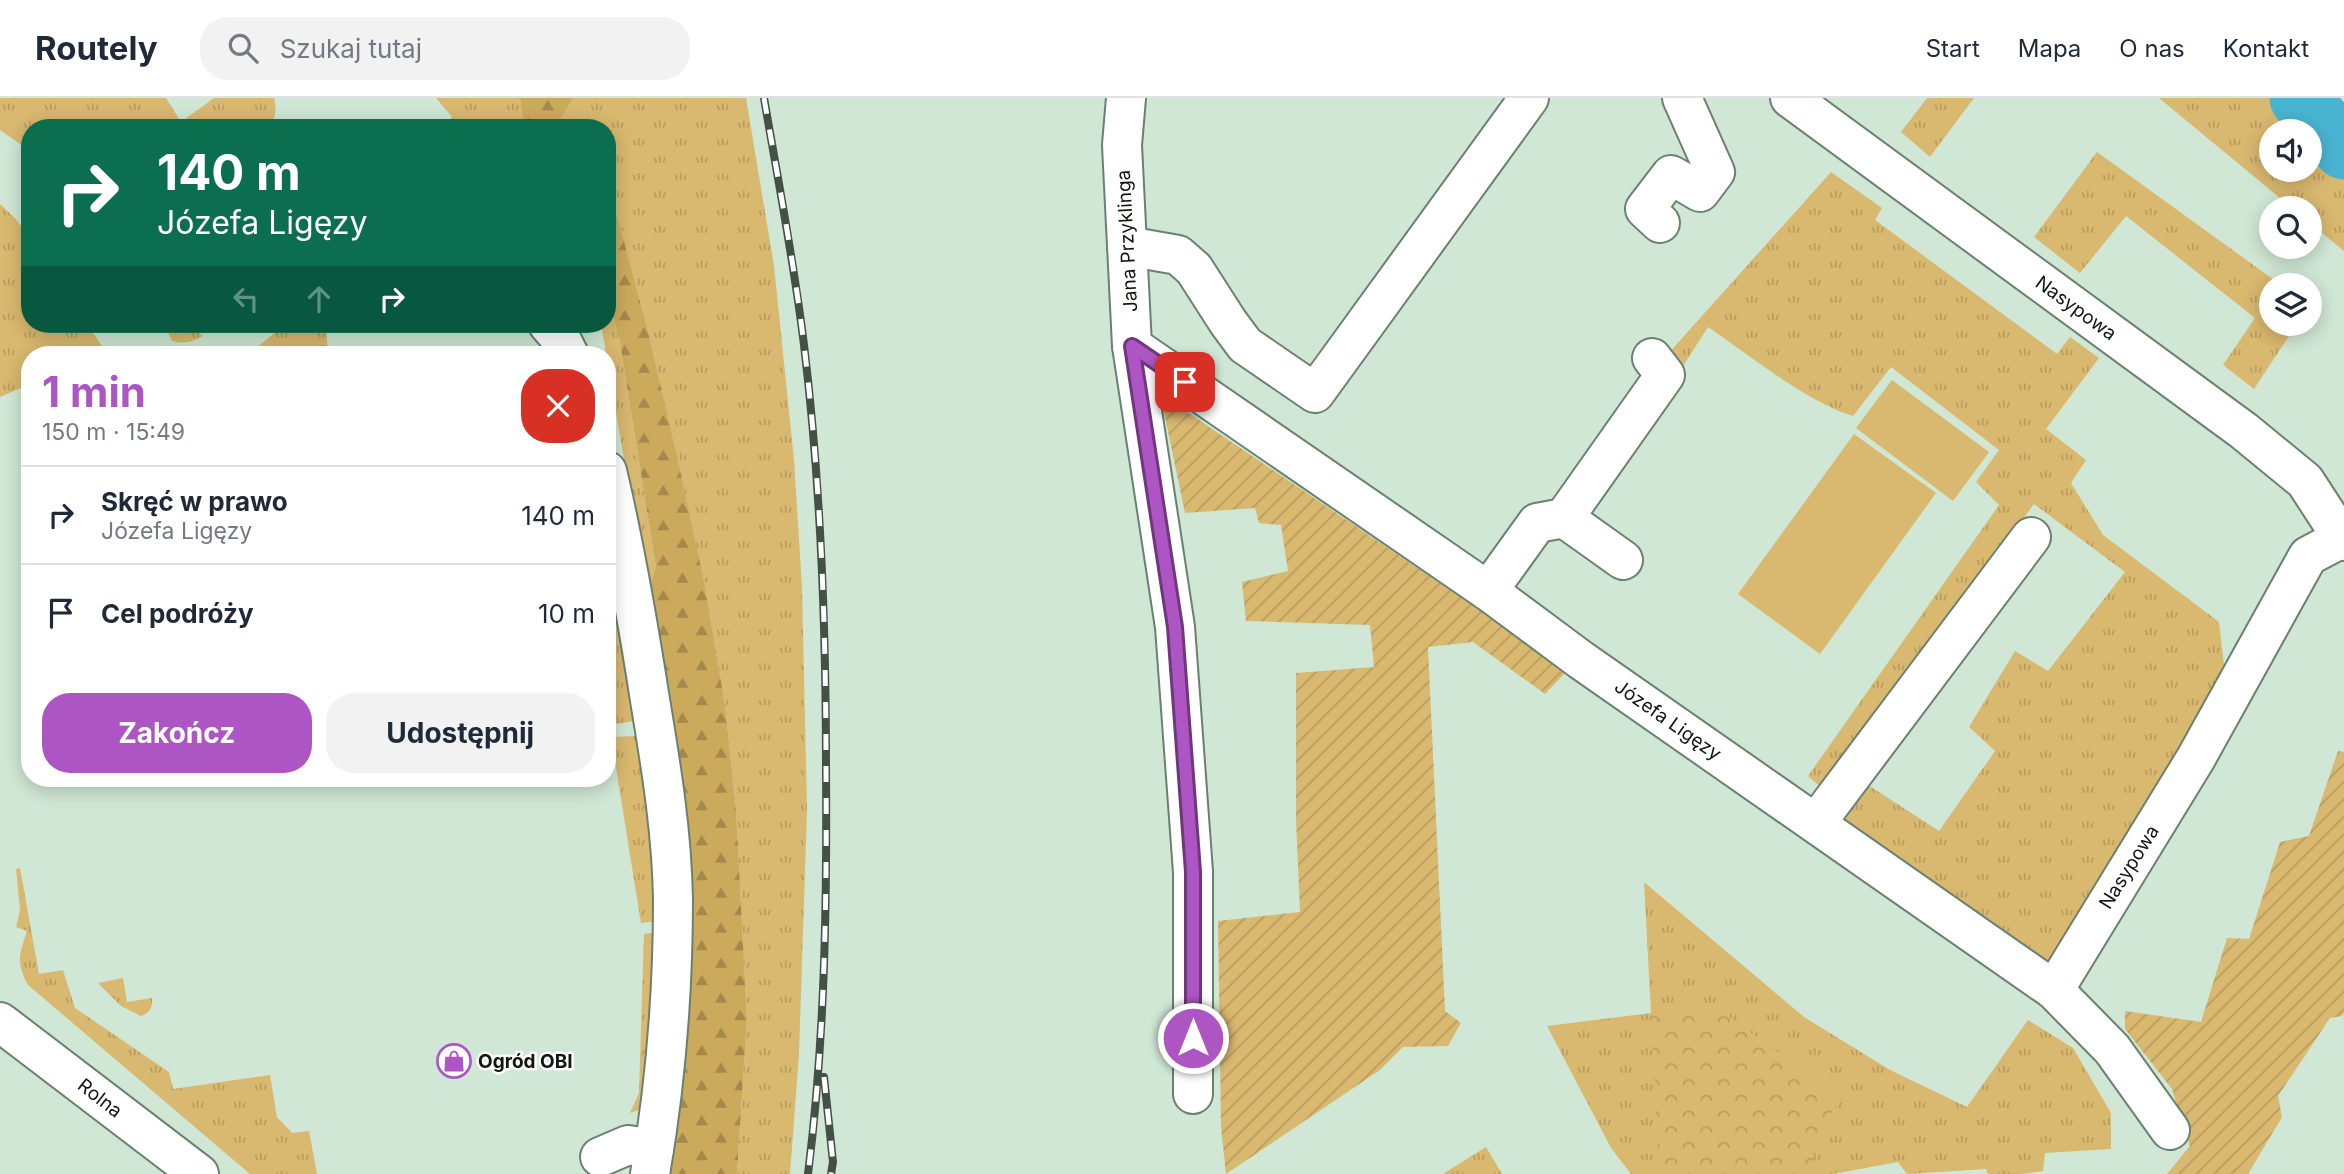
<!DOCTYPE html>
<html lang="pl">
<head>
<meta charset="utf-8">
<style>
	:root { --surface:#fff; --page:#f2f2f3; --text:#1f2937; --muted:#747a83; --line:#e0e1e3; --accent:#ac55c3 }
	body { margin:0; font-family:Inter,sans-serif; background:var(--page); color:var(--text); height:100vh; display:flex; flex-direction:column; font-size:26px; white-space:nowrap }
	* { box-sizing:border-box; margin:0 }
	p { font-size:23px; color:var(--muted) }
	.icon { flex:none; width:38px; height:38px; fill:none; stroke:currentColor; stroke-width:2; stroke-linecap:round; stroke-linejoin:round }
	.map { position:relative; flex:1; overflow:hidden }
	.sheet { position:absolute; left:21px; top:248px; width:595px; height:441px; display:flex; flex-direction:column; background:var(--surface); border-radius:28px; box-shadow:0 4px 18px #0003 }
	.sheet>* { flex:none }
	.banner { position:absolute; left:21px; top:21px; width:595px; height:214px; border-radius:28px; box-shadow:0 4px 18px #0003; background:#0b6e4f; color:#fff; overflow:hidden }
	.controls { position:absolute; left:2259px; top:21px; display:grid; gap:14px }
	.controls a { display:grid; place-items:center; width:63px; height:63px; border-radius:50%; background:var(--surface); box-shadow:0 4px 18px #0003; font-size:35px }
	.pin { position:absolute; display:grid; place-items:center; width:60px; height:60px; color:#fff; margin:-30px; border-radius:14px; box-shadow:0 4px 10px #0006 }
	.me { position:absolute; width:77px; margin:-38px; rotate:0deg; stroke-linejoin:round; filter:drop-shadow(0 0 5px #0008) }
	.turn { display:flex; align-items:center; gap:24px; height:147px; padding:0 21px; font-size:32px }
	.turn .icon { width:91px; height:91px; stroke-width:2.5 }
	.turn b { display:block; font-size:49px; line-height:60px }
	.lanes { display:flex; align-items:center; height:66px; padding:0 21px; background:#0003; justify-content:center; gap:35px; direction:ltr }
	.lanes .off { opacity:.35 }
	.round { display:grid; place-items:center; flex:none; width:74px; height:74px; border-radius:28px; background:var(--page) }
	.head { display:flex; align-items:center; justify-content:space-between; height:119px; padding:0 21px }
	h1 { font-size:42px; font-weight:700; line-height:52px; color:var(--accent) }
	.cta { display:flex; gap:14px; margin-top:auto; padding:14px 21px }
	.cta a { flex:1; height:80px; border-radius:28px; background:var(--accent); color:#fff; font-size:28px; font-weight:700; line-height:80px; text-align:center }
	.cta a+a { background:var(--page); color:var(--text) }
	ul { padding:0; list-style:none }
	li { display:flex; align-items:center; gap:21px; height:98px; padding:0 21px; border-top:2px solid var(--line) }
	li div { flex:1 }
	li b { display:block; font-size:26px }
	li em { font-style:normal }
	header { display:flex; align-items:center; gap:42px; box-sizing:border-box; height:98px; padding:0 35px; background:var(--surface); border-bottom:2px solid var(--line) }
	header strong { font-size:33px }
	nav { display:flex; gap:38px; margin-inline-start:auto; font-size:24px }
	.search { width:490px; height:63px; background:var(--page); display:flex; align-items:center; gap:18px; box-sizing:border-box; padding:0 24px; border-radius:28px; color:var(--muted); font-size:26px }
	.map>svg:first-child { display:block }
	.grass { fill:url(#grass-tufts); fill-rule:evenodd }
	.forest { fill:url(#forest-firs) }
	.park { fill:url(#park-crowns) }
	.garden { fill:url(#garden-furrows) }
	.pitch { fill:#d9b86f }
	.lines { fill:none; stroke-linecap:round; stroke-linejoin:round }
	.river { stroke:#49b4d1; stroke-width:61 }
	.minor-casing { stroke:#6b8170; stroke-width:42 }
	.minor { stroke:#fff; stroke-width:38 }
	.rail-casing { stroke:#435046; stroke-width:8 }
	.rail { stroke:#fff; stroke-width:5; stroke-dasharray:16; stroke-linecap:butt }
	.route-casing { stroke:#70377f; stroke-width:18 }
	.route { stroke:#ac55c3; stroke-width:12 }
	.labels { text-anchor:middle; dominant-baseline:central; stroke-width:5; stroke-linejoin:round; paint-order:stroke }
	.street-label { font-size:19px; fill:#0f1711; stroke:#fff }
	.poi-label { font-size:19px; font-weight:bold; fill:#0f1711; stroke:#fff; text-anchor:start }
</style>
</head>
<body>
<header>
<strong>Routely</strong>
<div class="search"><svg class="icon" aria-label="search" viewBox="0 0 24 24"><circle cx="10" cy="10" r="6"/><path d="M15 15l6 6"/></svg>Szukaj tutaj</div>
<nav><a>Start</a><a>Mapa</a><a>O nas</a><a>Kontakt</a></nav>
</header>
<div class="map">
<svg width="2344" height="1076" viewBox="0 0 2344 1076">
	<defs>
		<pattern id="grass-tufts" width="24" height="20" patternUnits="userSpaceOnUse" patternTransform="scale(1.75)"><rect width="24" height="20" fill="#d9b86f"/><path d="M3 7l-1-3M5 7V3M7 7l1-3M15 17l-1-3M17 17v-4M19 17l1-3" fill="none" stroke="#b99d5f"/></pattern>
		<pattern id="forest-firs" width="22" height="20" patternUnits="userSpaceOnUse" patternTransform="scale(1.75)"><rect width="22" height="20" fill="#ccaa5c"/><path d="M5 1l3.5 6h-7zM16 11l3.5 6h-7z" fill="#a4894b"/></pattern>
		<pattern id="park-crowns" width="20" height="18" patternUnits="userSpaceOnUse" patternTransform="scale(1.75)"><rect width="20" height="18" fill="#d9b86f"/><path d="M2 6a3 3 0 1 1 6 0M12 15a3 3 0 1 1 6 0" fill="none" stroke="#b99d5f"/></pattern>
		<pattern id="garden-furrows" width="10" height="10" patternUnits="userSpaceOnUse" patternTransform="scale(1.75)"><rect width="10" height="10" fill="#d9b86f"/><path d="M-1 1l2-2M0 10L10 0M9 11l2-2" fill="none" stroke="#b99d5f"/></pattern>
	</defs>
	<rect width="100%" height="100%" fill="#cfe7d4"/>
	<!-- grass -->
	<g class="grass">
		<path d="M0,0H166L181,24L214,0H274C277,11 276,22 267,30H30V53L0,32Z"/>
		<polygon points="436,0 520,0 524,30 446,30 443,27 452,19"/>
		<polygon points="573,0 746,0 774,168 794,362 802,489 807,712 799,956 790,1076 737,1076 747,920 736,710 725,607 704,483 647,229 607,79 607,30 556,30"/>
		<polygon points="1927,0 1974,0 1930,59 1901,34"/>
		<path d="M2159,0H2331L2344,17V153L2310,125V110H2292ZM2272,33H2310V72H2272Z"/>
		<polygon points="2097,54 2281,187 2272,187 2272,226 2297,226 2254,291 2223,267 2255,220 2126,118 2080,175 2034,139"/>
		<path d="M1831,74L1882,110L1875,122L2057,256L2070,239L2099,260L2046,331L2086,362L2071,385L2103,437L2219,524L2225,576L2055,868L1839,726L1865,685L1939,733L1995,653L1969,629L2015,553L2048,573L2125,474L2034,406L1823,691L1808,678L1999,407L1976,384L1999,352L1891,269L1853,318C1808,305 1748,256 1708,229L1683,268L1667,257Z"/>
		<polygon points="0,106 16,121 30,141 30,226 87,226 108,257 30,257 30,286 0,299"/>
		<polygon points="607,199 619,239 656,469 648,492 639,449 601,226 607,226"/>
		<path d="M164,226H193L202,238C195,244 181,246 172,243Z"/>
		<polygon points="286,226 326,226 328,257 247,257"/>
		<polygon points="607,453 635,623 609,627 607,617"/>
		<polygon points="638,638 647,687 656,823 641,825 611,639"/>
		<path d="M20,770L39,876L63,872L75,910L169,974L173,991L270,977L277,1019L292,1035L309,1033L317,1076H250L28,887C16,864 19,857 27,833L16,829L20,812L16,771Z"/>
		<polygon points="1644,784 1804,919 1890,972 1967,1009 2028,922 2073,950 2111,1015 2111,1051 2045,1055 2043,1073 2021,1076 1988,1076 1986,1071 1907,1076 1898,1064 1833,1076 1631,1076 1611,1050 1547,928 1651,915"/>
		<polygon points="657,834 647,998 639,1012 630,1015 639,995 644,836"/>
		<path d="M123,880L127,904L152,900C153,909 150,915 141,918L121,908L98,885Z"/>
		<polygon points="1486,1049 1502,1076 1443,1076"/>
	</g>
	<!-- forest -->
	<g class="forest">
		<polygon points="520,0 573,0 556,30 524,30"/>
		<polygon points="607,79 647,229 680,372 704,483 725,607 736,710 747,920 737,1076 664,1076 648,492 656,469 619,239 607,199"/>
	</g>
	<!-- park -->
	<polygon class="park" points="1651,915 1724,915 1841,1001 1812,1043 1817,1076 1659,1076"/>
	<!-- garden -->
	<g class="garden">
		<polygon points="1168,301 1568,572 1545,596 1473,544 1428,549 1445,913 1461,925 1448,948 1403,949 1380,972 1226,1076 1221,1029 1218,823 1300,814 1296,721 1296,575 1374,569 1370,527 1246,523 1242,484 1288,473 1281,427 1259,425 1255,410 1185,415 1164,314"/>
		<polygon points="2338,653 2344,654 2344,915 2342,918 2330,920 2278,998 2282,1019 2248,1076 2167,1076 2190,1048 2172,991 2125,931 2125,913 2201,924 2227,840 2249,841 2280,744 2309,738"/>
	</g>
	<!-- pitch -->
	<g class="pitch">
		<polygon points="1892,282 1989,354 1953,403 1856,330"/>
		<polygon points="1854,336 1936,395 1820,556 1738,496"/>
	</g>
	<g class="lines">
		<!-- river -->
		<polyline class="river" points="2300,0 2344,51"/>
		<!-- minor casing -->
		<g class="minor-casing">
			<g id="minor">
				<polyline points="1126,0 1122,47 1132,248 1175,529 1193,774 1193,996"/>
				<polyline points="1790,0 2244,333 2305,383 2344,443"/>
				<polyline points="1660,125 1645,111 1671,77 1700,94 1715,74 1682,0"/>
				<polyline points="1127,148 1178,157 1194,171 1228,224 1245,247 1315,295 1529,0"/>
				<polyline points="548,226 561,241 569,257"/>
				<polyline points="1132,248 1488,493 1581,562 2054,892 2112,951 2170,1032"/>
				<path d="M607,373C625,449 638,525 650,602C661,668 672,735 673,802C673,895 666,984 650,1076"/>
				<polyline points="1564,420 1623,462"/>
				<polyline points="1488,493 1537,425 1564,420 1665,277 1652,260"/>
				<polyline points="1816,725 2031,439"/>
				<polyline points="2054,892 2196,660 2308,458 2342,440"/>
				<polyline points="0,924 199,1076"/>
				<polyline points="600,1059 628,1047 654,1051"/>
			</g>
		</g>
		<!-- minor -->
		<use href="#minor" class="minor"/>
		<!-- rail casing -->
		<g class="rail-casing">
			<g id="rail">
				<path d="M764,0C778,82 794,164 804,247C821,387 826,528 826,669C827,805 825,941 808,1076"/>
				<polyline points="824,979 833,1064 831,1076"/>
			</g>
		</g>
		<!-- rail -->
		<use href="#rail" class="rail"/>
	</g>
	<g class="lines">
		<!-- route casing -->
		<g class="route-casing">
			<polyline id="route" points="1185,284 1132,248 1175,529 1193,774 1193,940"/>
		</g>
		<!-- route -->
		<use href="#route" class="route"/>
	</g>
	<!-- icons -->
	<defs>
		<g id="shop-ring" transform="scale(1.75)"><circle r="9.5" fill="#fff" stroke="#ac55c3" stroke-width="1.5"/><path d="M-5-2.5h2.3a2.7 3.5 0 0 1 5.4 0H5L5.5 6h-11ZM-1.5-2.5h3a1.5 2.3 0 0 0-3 0Z" fill="#ac55c3"/></g>
	</defs>
	<g fill-rule="evenodd">
		<use href="#shop-ring" x="454" y="963"/>
	</g>
	<g class="labels">
		<!-- street labels -->
		<g class="street-label">
			<text transform="translate(1127 143) rotate(-93)">Jana Przyklinga</text>
			<text transform="translate(2076 210) rotate(36)">Nasypowa</text>
			<text transform="translate(1668 622) rotate(35)">Józefa Ligęzy</text>
			<text transform="translate(2129 769) rotate(-58)">Nasypowa</text>
			<text transform="translate(100 1000) rotate(38)">Rolna</text>
		</g>
		<!-- poi labels -->
		<g class="poi-label">
			<text x="478" y="963">Ogród OBI</text>
		</g>
	</g>
</svg>
<div class="controls">
<a><svg class="icon" aria-label="sound" viewBox="0 0 24 24"><path d="M4 9h4l5-4v14l-5-4H4zM17 9q2 3 0 6"/></svg></a>
<a><svg class="icon" aria-label="search" viewBox="0 0 24 24"><circle cx="10" cy="10" r="6"/><path d="M15 15l6 6"/></svg></a>
<a><svg class="icon" aria-label="layers" viewBox="0 0 24 24"><path d="M12 4l9 5-9 5-9-5zM3 14l9 5 9-5"/></svg></a>
</div>
<div class="pin" style="left:1185px;top:284px;background:#d93025"><svg class="icon" aria-label="arrive" viewBox="0 0 24 24"><path d="M6 21V4h12l-3 4 3 4H6"/></svg></div>
<svg class="me" style="left:1193px;top:940px" viewBox="-20 -20 40 40"><circle r="17" fill="#ac55c3" stroke="#fff" stroke-width="3"/><path d="M0-11L8 9 0 5-8 9z" fill="#fff"/></svg>
<div class="banner">
<div class="turn"><svg class="icon" aria-label="right" viewBox="0 0 24 24"><path d="M7 20v-9h11M14 6l5 5-5 5"/></svg><div><b>140 m</b>Józefa Ligęzy</div></div>
<div class="lanes"><svg class="icon off" aria-label="left" viewBox="0 0 24 24"><path d="M17 20v-9H6M10 6l-5 5 5 5"/></svg><svg class="icon off" aria-label="ahead" viewBox="0 0 24 24"><path d="M12 20V5M6 11l6-6 6 6"/></svg><svg class="icon" aria-label="right" viewBox="0 0 24 24"><path d="M7 20v-9h11M14 6l5 5-5 5"/></svg></div>
</div>
<section class="sheet">
<div class="head"><div><h1>1 min</h1><p>150 m · 15:49</p></div><a class="round" style="background:#d93025;color:#fff"><svg class="icon" aria-label="close" viewBox="0 0 24 24"><path d="M6 6l12 12M18 6L6 18"/></svg></a></div>
<ul>
<li><svg class="icon" aria-label="right" viewBox="0 0 24 24"><path d="M7 20v-9h11M14 6l5 5-5 5"/></svg><div><b>Skręć w prawo</b><p>Józefa Ligęzy</p></div><em>140 m</em></li>
<li><svg class="icon" aria-label="arrive" viewBox="0 0 24 24"><path d="M6 21V4h12l-3 4 3 4H6"/></svg><div><b>Cel podróży</b></div><em>10 m</em></li>
</ul>
<div class="cta"><a>Zakończ</a><a>Udostępnij</a></div>
</section>
</div>
</body>
</html>
